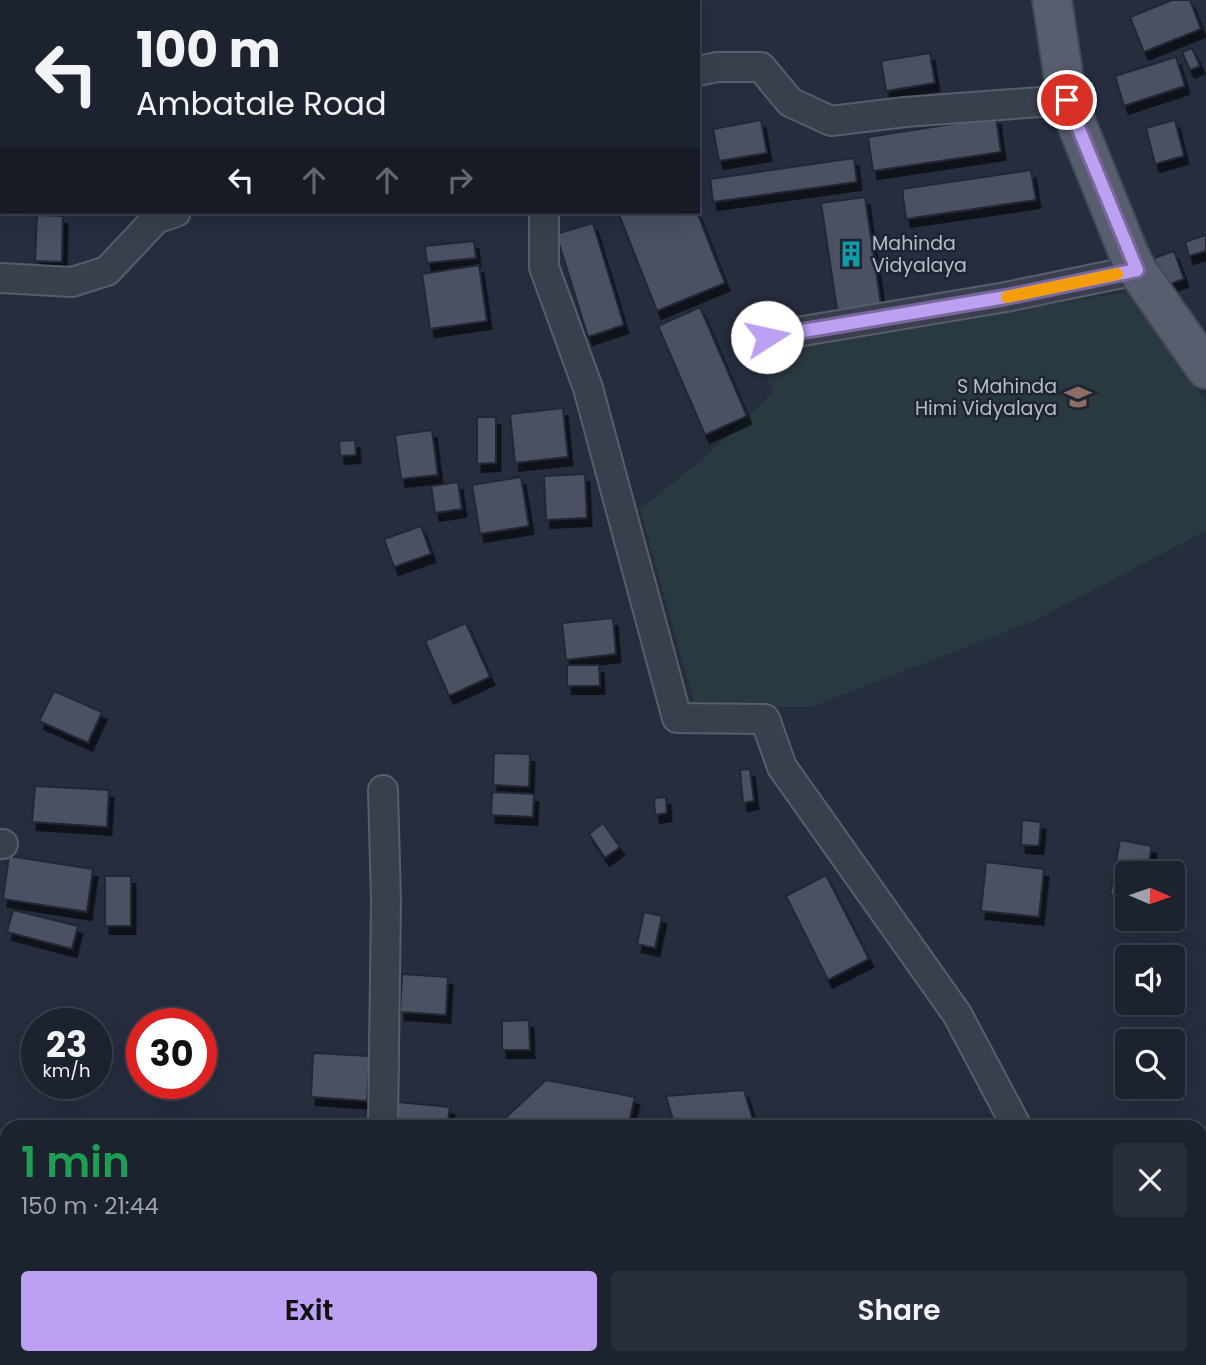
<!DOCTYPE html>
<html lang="en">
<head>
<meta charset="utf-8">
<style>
	:root { --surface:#1c222e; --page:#292f3a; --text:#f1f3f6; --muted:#a0a4aa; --line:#3a3f4a; --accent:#bca0f2 }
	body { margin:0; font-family:Poppins,sans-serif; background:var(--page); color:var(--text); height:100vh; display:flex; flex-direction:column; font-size:26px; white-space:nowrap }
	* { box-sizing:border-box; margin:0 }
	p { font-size:23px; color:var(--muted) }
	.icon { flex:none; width:38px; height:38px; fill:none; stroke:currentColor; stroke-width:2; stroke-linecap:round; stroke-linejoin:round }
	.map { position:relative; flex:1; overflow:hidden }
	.details { position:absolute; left:0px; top:1120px; width:1208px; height:245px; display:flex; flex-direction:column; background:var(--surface); border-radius:21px 21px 0 0; box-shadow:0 7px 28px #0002,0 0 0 2px var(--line) }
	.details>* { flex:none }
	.guide { position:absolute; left:0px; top:0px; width:700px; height:214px; box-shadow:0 7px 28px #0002,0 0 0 2px var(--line); background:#1c222e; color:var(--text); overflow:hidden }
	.needle { width:46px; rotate:92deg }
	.buttons { position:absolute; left:1115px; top:861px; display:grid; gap:14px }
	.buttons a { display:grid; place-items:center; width:70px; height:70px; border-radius:7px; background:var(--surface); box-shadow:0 7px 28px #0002,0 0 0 2px var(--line); font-size:35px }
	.speed { position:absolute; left:21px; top:1008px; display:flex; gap:14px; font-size:35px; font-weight:700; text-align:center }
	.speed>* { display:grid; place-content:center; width:91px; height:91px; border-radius:50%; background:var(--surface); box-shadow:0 7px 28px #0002,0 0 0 2px var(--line); line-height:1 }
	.speed small { font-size:18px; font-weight:400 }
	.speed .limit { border:10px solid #d22; background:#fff; color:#111 }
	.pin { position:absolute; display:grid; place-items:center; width:60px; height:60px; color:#fff; margin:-30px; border:4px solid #fff; border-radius:50%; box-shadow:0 2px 7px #0007 }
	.me { position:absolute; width:77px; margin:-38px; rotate:80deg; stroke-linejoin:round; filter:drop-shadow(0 0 5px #0008) }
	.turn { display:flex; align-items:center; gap:24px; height:147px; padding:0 21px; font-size:32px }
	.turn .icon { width:91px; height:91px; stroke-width:2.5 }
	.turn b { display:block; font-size:49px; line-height:60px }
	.lanes { display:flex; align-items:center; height:66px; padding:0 21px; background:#0003; justify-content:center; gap:35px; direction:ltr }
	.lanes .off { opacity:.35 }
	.round { display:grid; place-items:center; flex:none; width:74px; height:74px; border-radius:7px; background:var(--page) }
	.summary { display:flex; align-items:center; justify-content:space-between; height:119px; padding:0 21px }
	h1 { font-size:42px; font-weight:600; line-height:52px; color:#1e9e55 }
	.button { display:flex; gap:14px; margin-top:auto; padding:14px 21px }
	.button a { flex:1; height:80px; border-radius:7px; background:var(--accent); color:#111; font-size:28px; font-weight:600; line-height:80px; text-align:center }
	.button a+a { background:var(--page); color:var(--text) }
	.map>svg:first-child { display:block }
	.green { fill:#28393f }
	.building { fill:#4b5164; stroke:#212635; stroke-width:2; filter:url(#shadow) }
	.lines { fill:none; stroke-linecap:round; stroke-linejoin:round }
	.minor-casing { stroke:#585d6c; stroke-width:32 }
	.primary-casing { stroke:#434857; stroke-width:42 }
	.minor { stroke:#3a3f4e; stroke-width:28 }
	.primary { stroke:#585e6e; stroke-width:38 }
	.route-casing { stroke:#7a689d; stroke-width:18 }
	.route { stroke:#bca0f2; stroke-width:12 }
	.slow { stroke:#f59e0b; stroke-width:12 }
	.labels { text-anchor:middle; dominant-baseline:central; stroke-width:5; stroke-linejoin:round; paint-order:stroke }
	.poi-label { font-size:19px; fill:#b6bbc9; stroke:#1f2433; text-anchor:start }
</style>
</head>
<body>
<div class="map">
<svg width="1206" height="1365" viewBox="0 0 1206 1365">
	<defs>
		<filter id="shadow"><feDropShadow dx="4.5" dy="8" stdDeviation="0" flood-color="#0009"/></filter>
	</defs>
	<rect width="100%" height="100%" fill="#262d3e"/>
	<!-- green -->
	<polygon class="green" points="1126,292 1206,402 1206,531 1034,621 811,707 695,706 640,509 706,456 773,393 757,352"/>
	<!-- building -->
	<g class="building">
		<polygon points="1172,0 1190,0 1201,29 1144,52 1130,17"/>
		<polygon points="1192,48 1200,66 1190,70 1182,52"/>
		<polygon points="930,53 935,83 886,91 881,61"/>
		<polygon points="1176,57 1185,86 1124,106 1115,76"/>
		<polygon points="996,117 1001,152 873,171 868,137"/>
		<polygon points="761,120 767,153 719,161 713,129"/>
		<polygon points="1175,120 1184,156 1155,164 1146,128"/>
		<polygon points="854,158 857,182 713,202 710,179"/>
		<polygon points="1031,170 1036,200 906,219 902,189"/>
		<polygon points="865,197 881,304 837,310 821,203"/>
		<polygon points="618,212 697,212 725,283 657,311"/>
		<polygon points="37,215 63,216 62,262 35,261"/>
		<polygon points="593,223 624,325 588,337 556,234"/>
		<polygon points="1206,235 1206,251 1189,256 1185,242"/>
		<polygon points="474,241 476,258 427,263 425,246"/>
		<polygon points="1174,251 1184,279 1164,286 1154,258"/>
		<polygon points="479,265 487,321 430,329 422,274"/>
		<polygon points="700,307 747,416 705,435 658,326"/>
		<polygon points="563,408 568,457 515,463 510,414"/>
		<polygon points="477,417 496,417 496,463 477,464"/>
		<polygon points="432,430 438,475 401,479 395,435"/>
		<polygon points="355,440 356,455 340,456 339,441"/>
		<polygon points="585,474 587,518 546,520 544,476"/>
		<polygon points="521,477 529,526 480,534 472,485"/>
		<polygon points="458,482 462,509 435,513 431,486"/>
		<polygon points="421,526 431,554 394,567 384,539"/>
		<polygon points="613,618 616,654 566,660 562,623"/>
		<polygon points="466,623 490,677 449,696 425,641"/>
		<polygon points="567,665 599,665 600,686 567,686"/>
		<polygon points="54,691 102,712 88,743 39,721"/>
		<polygon points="494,753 530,754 529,787 493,785"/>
		<polygon points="750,769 754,801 743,803 740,770"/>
		<polygon points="35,786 109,790 107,827 32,822"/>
		<polygon points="492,792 534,794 533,817 491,815"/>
		<polygon points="666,797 667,813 655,815 654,798"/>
		<polygon points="1022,820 1041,822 1039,846 1021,845"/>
		<polygon points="603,823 620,847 605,858 589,834"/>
		<polygon points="1120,840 1152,846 1147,873 1127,873 1127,898 1110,895"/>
		<polygon points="9,856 93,869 87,912 3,899"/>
		<polygon points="986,862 1044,869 1039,917 981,911"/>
		<polygon points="826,875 869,959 828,980 786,896"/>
		<rect x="105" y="876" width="26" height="50"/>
		<polygon points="13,910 78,926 72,949 7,932"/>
		<polygon points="644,912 662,916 655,948 637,944"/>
		<polygon points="402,974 448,977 446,1015 400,1012"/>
		<polygon points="529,1020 530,1050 502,1050 502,1021"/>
		<polygon points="313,1053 370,1056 367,1101 311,1097"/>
		<polygon points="546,1080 635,1097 628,1127 500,1127 501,1122"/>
		<polygon points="744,1090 755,1127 675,1127 666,1096"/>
		<polygon points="387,1101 450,1107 447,1127 385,1125"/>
		<polygon points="1206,1264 1206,1296 1200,1294 1200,1279"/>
		<polygon points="378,1358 390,1358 407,1363 406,1365 376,1365"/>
		<polygon points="510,1358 550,1358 547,1365 508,1365"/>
		<polygon points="632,1358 832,1358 833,1359 831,1365 655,1365"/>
		<polygon points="978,1358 1036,1358 1034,1365 976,1365"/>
		<polygon points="1150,1358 1196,1358 1206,1365 1146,1365"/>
	</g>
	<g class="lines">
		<!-- minor casing -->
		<g class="minor-casing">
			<g id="minor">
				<polyline points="576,0 577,2"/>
				<polyline points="698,71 717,67 761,67 790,102 831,121 905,112 1067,100"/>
				<polyline points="544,212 544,267 588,388 677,718 765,719 782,767 957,1014 1017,1127"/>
				<polyline points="0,278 72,282 107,271 156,219 176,212"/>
				<polyline points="767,337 1006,297 1137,270"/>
				<polyline points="383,790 386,901 383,1127"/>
				<polyline points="0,844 3,844"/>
				<polyline points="883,1358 890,1365"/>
				<polyline points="327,1365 330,1358"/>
				<polyline points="1105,1365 1105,1358"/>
			</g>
		</g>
		<!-- primary casing -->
		<g class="primary-casing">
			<polyline id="primary" points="1052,0 1067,100 1129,254 1137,270 1206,369"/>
		</g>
		<!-- minor -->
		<use href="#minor" class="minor"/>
		<!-- primary -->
		<use href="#primary" class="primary"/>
	</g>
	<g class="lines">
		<!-- route casing -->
		<g class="route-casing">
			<polyline id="route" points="767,337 1006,297 1137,270 1067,100"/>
		</g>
		<!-- route -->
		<use href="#route" class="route"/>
		<!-- slow -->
		<polyline class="slow" points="1007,297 1117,274"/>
	</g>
	<!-- icons -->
	<defs>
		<g id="building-bare" transform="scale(2.1)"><path d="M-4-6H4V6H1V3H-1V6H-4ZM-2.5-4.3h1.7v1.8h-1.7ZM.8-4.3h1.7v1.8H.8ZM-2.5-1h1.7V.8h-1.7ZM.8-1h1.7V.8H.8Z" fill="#0f9aa8" stroke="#1f2433" stroke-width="2.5" paint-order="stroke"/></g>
		<g id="school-bare" transform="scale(2.1)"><path d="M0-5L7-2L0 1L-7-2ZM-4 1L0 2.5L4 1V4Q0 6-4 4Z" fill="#8d6e63" stroke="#1f2433" stroke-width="2.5" paint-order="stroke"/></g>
	</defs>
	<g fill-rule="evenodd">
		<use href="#building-bare" x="851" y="254"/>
		<use href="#school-bare" x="1078" y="397"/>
	</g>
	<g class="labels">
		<!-- poi labels -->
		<g class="poi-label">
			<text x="872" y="243">Mahinda<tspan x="872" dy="22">Vidyalaya</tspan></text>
			<text x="1057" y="386" text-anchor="end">S Mahinda<tspan x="1057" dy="22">Himi Vidyalaya</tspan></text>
		</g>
	</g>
</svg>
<div class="buttons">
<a><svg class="needle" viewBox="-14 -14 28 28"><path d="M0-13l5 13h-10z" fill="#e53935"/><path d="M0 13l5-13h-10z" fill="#a0a4aa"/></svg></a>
<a><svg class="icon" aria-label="sound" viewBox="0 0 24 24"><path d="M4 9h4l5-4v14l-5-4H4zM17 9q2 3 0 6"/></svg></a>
<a><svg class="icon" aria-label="search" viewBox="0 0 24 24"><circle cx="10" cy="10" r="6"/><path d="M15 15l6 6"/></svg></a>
</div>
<div class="speed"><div>23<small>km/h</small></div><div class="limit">30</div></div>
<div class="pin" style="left:1067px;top:100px;background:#d93025"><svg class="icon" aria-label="arrive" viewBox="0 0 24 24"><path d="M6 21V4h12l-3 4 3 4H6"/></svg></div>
<svg class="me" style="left:767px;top:337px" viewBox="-20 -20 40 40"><circle r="19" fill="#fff"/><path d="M0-13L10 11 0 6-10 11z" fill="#bca0f2"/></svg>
<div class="guide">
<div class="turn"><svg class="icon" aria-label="left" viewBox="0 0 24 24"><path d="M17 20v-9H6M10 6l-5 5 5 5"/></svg><div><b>100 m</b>Ambatale Road</div></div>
<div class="lanes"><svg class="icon" aria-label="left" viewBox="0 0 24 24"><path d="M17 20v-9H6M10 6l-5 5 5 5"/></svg><svg class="icon off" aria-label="ahead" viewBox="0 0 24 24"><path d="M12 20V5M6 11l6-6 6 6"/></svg><svg class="icon off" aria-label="ahead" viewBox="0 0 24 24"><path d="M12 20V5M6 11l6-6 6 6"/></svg><svg class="icon off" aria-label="right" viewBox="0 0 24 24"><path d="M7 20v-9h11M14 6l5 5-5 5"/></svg></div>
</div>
<section class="details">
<div class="summary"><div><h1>1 min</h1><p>150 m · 21:44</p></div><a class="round"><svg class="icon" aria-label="close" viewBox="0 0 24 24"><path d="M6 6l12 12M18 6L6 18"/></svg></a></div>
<div class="button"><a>Exit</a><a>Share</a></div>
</section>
</div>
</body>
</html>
